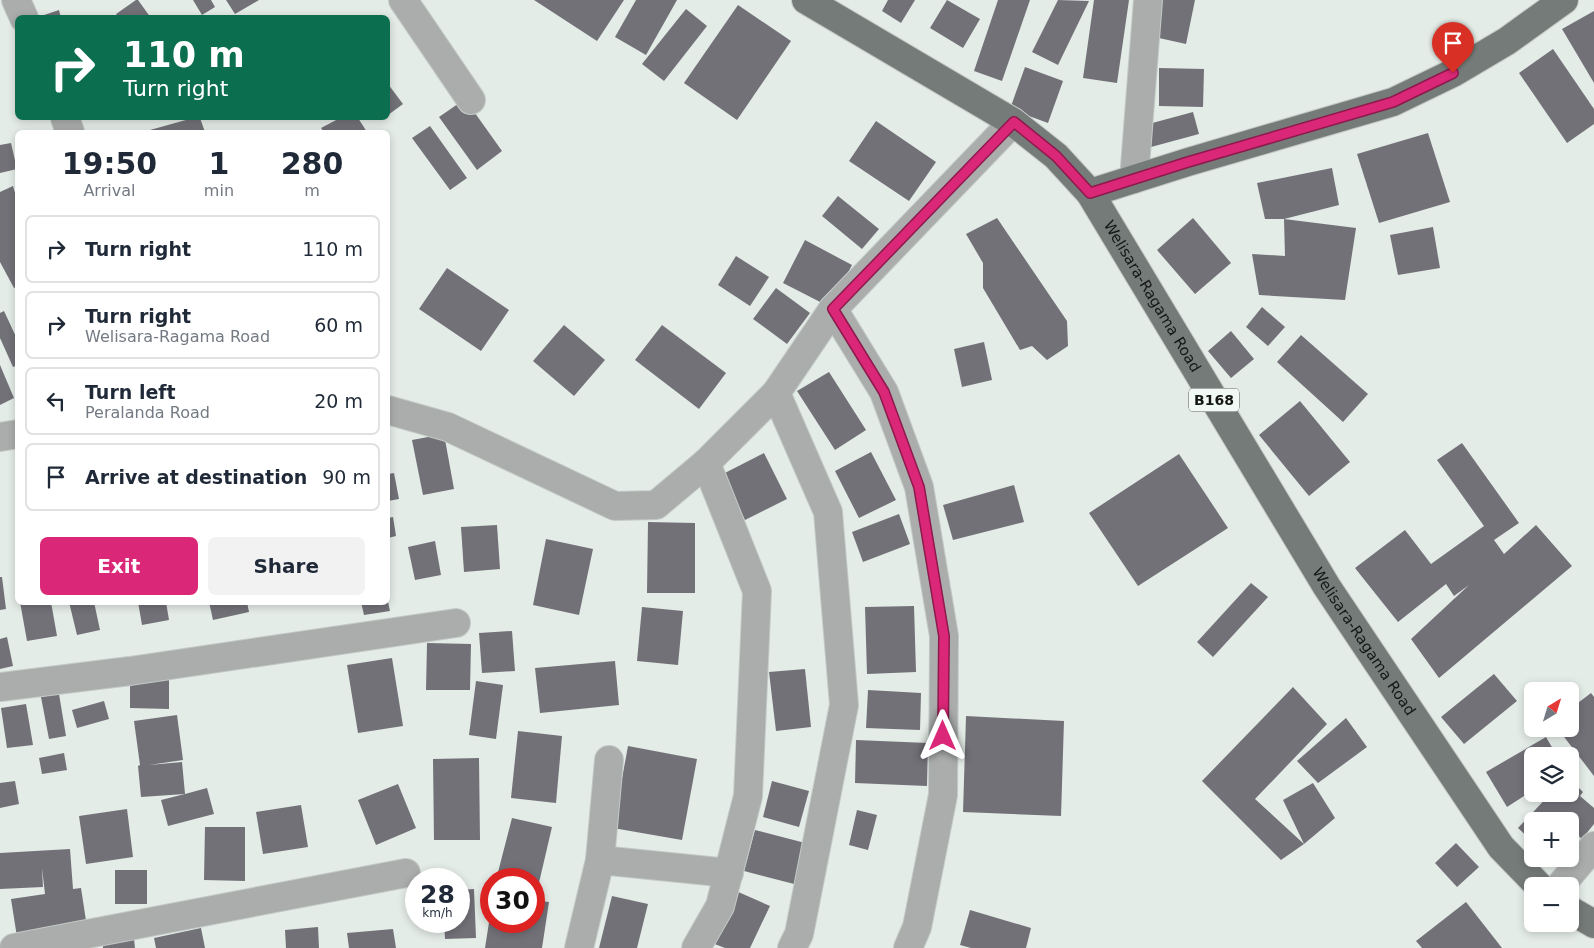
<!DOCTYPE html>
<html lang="en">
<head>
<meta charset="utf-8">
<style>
	:root { --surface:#fff; --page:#f2f2f3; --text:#1f2937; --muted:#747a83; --line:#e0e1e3; --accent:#db2777 }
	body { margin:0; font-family:"DejaVu Sans",sans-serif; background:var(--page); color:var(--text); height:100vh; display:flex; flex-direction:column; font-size:19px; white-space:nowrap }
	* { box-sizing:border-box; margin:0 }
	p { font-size:16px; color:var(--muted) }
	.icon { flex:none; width:28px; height:28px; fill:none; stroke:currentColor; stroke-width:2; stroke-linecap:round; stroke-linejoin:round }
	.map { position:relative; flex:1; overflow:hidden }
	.details { position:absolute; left:15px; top:130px; width:375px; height:475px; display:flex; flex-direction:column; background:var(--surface); border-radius:8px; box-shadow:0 2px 8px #0003 }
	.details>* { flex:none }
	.top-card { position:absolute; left:15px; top:15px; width:375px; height:105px; border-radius:8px; box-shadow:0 2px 8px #0003; background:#0b6e4f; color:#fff; overflow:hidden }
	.needle { width:32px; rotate:38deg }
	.buttons { position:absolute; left:1524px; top:682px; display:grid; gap:10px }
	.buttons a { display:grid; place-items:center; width:55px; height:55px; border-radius:8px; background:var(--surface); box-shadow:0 2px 8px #0003; font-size:25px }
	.speed { position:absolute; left:405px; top:868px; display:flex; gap:10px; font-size:25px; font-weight:700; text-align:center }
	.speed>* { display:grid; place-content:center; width:65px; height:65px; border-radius:50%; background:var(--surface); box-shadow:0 2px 8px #0003; line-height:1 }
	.speed small { font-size:12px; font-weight:400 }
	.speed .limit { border:8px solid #d22; background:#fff; color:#111 }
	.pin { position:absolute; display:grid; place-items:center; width:42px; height:42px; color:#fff; margin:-51px -21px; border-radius:50% 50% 50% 0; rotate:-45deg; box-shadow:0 0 5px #0007 }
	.pin .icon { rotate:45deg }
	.me { position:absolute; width:55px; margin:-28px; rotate:0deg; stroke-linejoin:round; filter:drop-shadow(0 0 4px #0008) }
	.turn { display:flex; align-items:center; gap:18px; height:105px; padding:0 25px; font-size:22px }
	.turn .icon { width:65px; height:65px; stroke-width:2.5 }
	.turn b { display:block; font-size:35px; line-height:42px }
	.eta { display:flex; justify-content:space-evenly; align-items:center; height:85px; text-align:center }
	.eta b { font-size:30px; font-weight:700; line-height:35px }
	.button { display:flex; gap:10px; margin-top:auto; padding:10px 25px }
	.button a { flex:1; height:58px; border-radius:8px; background:var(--accent); color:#fff; font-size:20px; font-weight:700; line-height:58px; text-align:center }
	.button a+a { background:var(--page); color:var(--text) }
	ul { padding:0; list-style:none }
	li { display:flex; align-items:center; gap:15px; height:68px; margin:0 10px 8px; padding:0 15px; border:2px solid var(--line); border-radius:8px }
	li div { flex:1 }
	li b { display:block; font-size:19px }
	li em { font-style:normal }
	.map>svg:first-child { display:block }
	.building { fill:#727178 }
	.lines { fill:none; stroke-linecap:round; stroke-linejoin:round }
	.minor-casing { stroke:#c3cac6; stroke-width:30 }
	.major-casing { stroke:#c3cac6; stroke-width:30 }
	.minor { stroke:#aaadac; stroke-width:28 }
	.major { stroke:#757b78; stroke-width:28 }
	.route-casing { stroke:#8e194d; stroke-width:12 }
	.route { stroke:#db2777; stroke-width:9 }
	.labels { text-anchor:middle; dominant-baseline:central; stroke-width:4; stroke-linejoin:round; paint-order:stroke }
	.shield { fill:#f1f9f5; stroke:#565b59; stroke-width:1 }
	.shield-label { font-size:14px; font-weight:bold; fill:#141716 }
	.street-label { font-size:15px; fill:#141716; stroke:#f1f9f5 }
</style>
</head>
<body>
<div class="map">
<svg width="1594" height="948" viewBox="0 0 1594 948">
	<rect width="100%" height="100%" fill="#e4ece7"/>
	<!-- building -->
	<g class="building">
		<polygon points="136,0 138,0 151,18 119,18 116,14"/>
		<polygon points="193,0 211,0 215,7 202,15"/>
		<polygon points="226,0 259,0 235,14"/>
		<polygon points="534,0 624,0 597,41"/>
		<polygon points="636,0 677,0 646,55 615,37"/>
		<polygon points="888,0 915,0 901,23 882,11"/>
		<polygon points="947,0 980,19 963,48 930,28"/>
		<polygon points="998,0 1030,0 1002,81 974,71"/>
		<polygon points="1058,0 1089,1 1058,65 1032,52"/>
		<polygon points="1094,0 1129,0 1117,83 1083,78"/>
		<polygon points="1158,0 1195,0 1186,44 1150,36"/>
		<polygon points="738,5 791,41 737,120 684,83"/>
		<polygon points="686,9 707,26 664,81 642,64"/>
		<polygon points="59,10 61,18 38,18 38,17"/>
		<polygon points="1594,11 1594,83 1562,29"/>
		<polygon points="1553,49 1594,109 1594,124 1567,143 1519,73"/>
		<polygon points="1025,67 1063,81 1048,123 1010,109"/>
		<polygon points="1159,68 1204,69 1203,107 1159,106"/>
		<polygon points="388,84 403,104 388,115"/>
		<polygon points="465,99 502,151 477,170 439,117"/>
		<polygon points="1193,112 1199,134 1151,147 1145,125"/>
		<polygon points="193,118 200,118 205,132 151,132 150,130"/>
		<polygon points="340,118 358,118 367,132 324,132 321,128"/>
		<polygon points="876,121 936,162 909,201 849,161"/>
		<polygon points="430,126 467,178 450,190 412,138"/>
		<polygon points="1428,133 1450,202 1379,223 1357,154"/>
		<polygon points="11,143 17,169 0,173 0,145"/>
		<polygon points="1332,168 1339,205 1284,219 1265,219 1257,183"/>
		<polygon points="13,186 18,203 18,286 14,288 0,262 0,192"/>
		<polygon points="838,196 879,229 862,249 822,216"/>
		<polygon points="997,218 1067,321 1068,346 1047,360 1032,346 1020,350 983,288 983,263 966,234"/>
		<polygon points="1193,218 1231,263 1195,294 1157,250"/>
		<polygon points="1284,219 1356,228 1345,300 1259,295 1252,254 1285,256"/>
		<polygon points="1433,227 1440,268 1398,275 1390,235"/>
		<polygon points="805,240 852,265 830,307 783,283"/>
		<polygon points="736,256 769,277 750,306 718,285"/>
		<polygon points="447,268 509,310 481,351 419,309"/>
		<polygon points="776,288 810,313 787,344 753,319"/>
		<polygon points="1262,307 1285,327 1268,346 1246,327"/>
		<polygon points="4,311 18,341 18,365 13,367 0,338 0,313"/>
		<polygon points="564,325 605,360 574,396 533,361"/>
		<polygon points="662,325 726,373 699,409 635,360"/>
		<polygon points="1231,331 1254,359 1231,378 1208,351"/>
		<polygon points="1301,335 1368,394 1343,422 1277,362"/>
		<polygon points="984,342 992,380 962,387 954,349"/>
		<polygon points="0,365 14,398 0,405"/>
		<polygon points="829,372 866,430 835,450 797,391"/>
		<polygon points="1300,401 1350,462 1309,496 1259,435"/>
		<polygon points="444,434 454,489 423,495 412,440"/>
		<polygon points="1462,443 1519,523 1494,540 1504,554 1536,525 1572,566 1439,678 1411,639 1469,585 1454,596 1446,584 1398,622 1355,568 1405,530 1431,564 1484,526 1437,460"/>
		<polygon points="871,452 896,500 859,518 835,471"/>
		<polygon points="764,453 787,499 745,520 721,475"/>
		<polygon points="1179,454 1228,528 1138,586 1089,513"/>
		<polygon points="394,473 399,499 388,501 388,474"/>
		<polygon points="1014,485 1024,522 953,540 943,505"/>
		<polygon points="899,514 910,544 863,562 852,532"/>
		<polygon points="393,517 396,536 388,538 388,518"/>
		<polygon points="648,522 695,523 695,593 647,593"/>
		<polygon points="497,525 500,569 464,572 461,527"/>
		<polygon points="546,539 593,549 579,615 533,605"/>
		<polygon points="435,541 441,575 415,580 408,547"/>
		<polygon points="0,577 2,577 6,609 0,610"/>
		<polygon points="1251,583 1268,597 1213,657 1197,642"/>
		<polygon points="20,602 51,602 57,636 27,641"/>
		<polygon points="69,602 94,602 100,630 77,635"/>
		<polygon points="138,602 166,602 169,620 142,625"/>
		<polygon points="209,602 247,602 249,612 213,620"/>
		<polygon points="361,602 388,602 390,611 364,615"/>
		<polygon points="914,606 916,672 867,674 865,607"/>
		<polygon points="642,607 683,611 678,665 637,661"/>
		<polygon points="512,631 515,671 482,673 479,633"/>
		<polygon points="7,637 13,666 0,669 0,639"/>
		<polygon points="427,643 471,644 470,690 426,690"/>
		<polygon points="392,658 403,726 358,733 347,665"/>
		<polygon points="615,661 619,705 540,713 535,668"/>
		<polygon points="805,669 811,727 776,731 769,672"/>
		<polygon points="130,671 169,672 169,709 130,708"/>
		<polygon points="1494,674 1517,701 1464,744 1441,717"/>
		<polygon points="476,681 503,685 496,739 469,735"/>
		<polygon points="1293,687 1327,724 1255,799 1304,844 1281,860 1202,781"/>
		<polygon points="868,690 921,693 920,730 866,728"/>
		<polygon points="1591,693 1594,697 1594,776 1558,729 1570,729 1570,709"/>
		<polygon points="59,694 66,736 49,739 41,697"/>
		<polygon points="104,701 109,719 77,728 72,710"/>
		<polygon points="26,704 33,745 7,748 1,708"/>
		<polygon points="177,715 183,760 149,765 182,762 185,794 207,788 214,814 168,826 161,800 185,794 141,797 138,766 140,765 134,721"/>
		<polygon points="966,716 1064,721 1061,816 963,812"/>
		<polygon points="1346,718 1367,747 1318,783 1297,761"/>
		<polygon points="518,731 562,736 556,803 511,798"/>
		<polygon points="1546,737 1557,756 1532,756 1532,791 1507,807 1486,772"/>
		<polygon points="856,740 928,743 927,786 855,783"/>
		<polygon points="628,746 697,759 682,840 613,828"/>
		<polygon points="64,753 67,770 42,774 39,758"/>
		<polygon points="479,758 480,840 434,840 433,759"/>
		<polygon points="1570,779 1583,792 1580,796 1594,808 1594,824 1582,839 1570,829 1570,821 1560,821 1558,819 1556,821 1532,821 1532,841 1518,828 1550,794 1570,794"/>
		<polygon points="15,781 19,804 0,808 0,783"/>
		<polygon points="772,781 809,791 799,827 763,817"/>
		<polygon points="1313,783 1335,818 1304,844 1283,800"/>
		<polygon points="398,784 416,828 376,845 358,800"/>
		<polygon points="301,805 308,847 263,854 256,812"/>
		<polygon points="127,809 133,857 86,864 79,816"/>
		<polygon points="857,810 877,815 868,850 849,845"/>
		<polygon points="512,818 552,827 538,887 534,886 534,879 506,879 497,876"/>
		<polygon points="205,827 245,827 245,881 204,880"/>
		<polygon points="755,830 809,844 798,885 744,871"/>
		<polygon points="1456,843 1479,867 1457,887 1435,863"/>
		<polygon points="70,849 73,889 81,888 87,927 17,937 11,899 45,894 42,868 43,887 0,889 0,853"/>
		<rect x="115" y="870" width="32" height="34"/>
		<polygon points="474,889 476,938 445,939 444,921 459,921 459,890"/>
		<polygon points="736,891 770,906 750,948 725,948 712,943"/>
		<polygon points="612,896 648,904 637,948 599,948"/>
		<polygon points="534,900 549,902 542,948 485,948 490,916 491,921 534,921"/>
		<polygon points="1466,902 1502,948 1422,948 1416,941"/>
		<polygon points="970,910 1031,928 1026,948 971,948 960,945"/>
		<polygon points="318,927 319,948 286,948 285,930"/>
		<polygon points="201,928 205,948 156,948 154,938"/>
		<polygon points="393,929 396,948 349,948 347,933"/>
		<polygon points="134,939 135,948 103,948 103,943"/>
	</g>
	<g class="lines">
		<!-- minor casing -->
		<g class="minor-casing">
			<g id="minor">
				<polyline points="16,0 24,18"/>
				<polyline points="403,0 471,100"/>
				<polyline points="65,118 70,132"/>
				<polyline points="1134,179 1148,0"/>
				<polyline points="833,309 884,392 919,487 944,636 943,795 917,927 908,948"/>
				<polyline points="776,393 828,512 844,705 799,934 792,948"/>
				<polyline points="388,410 448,427 615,506 656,505 706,463 776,393 833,309 1013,122"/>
				<polyline points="0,437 18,434"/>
				<polyline points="0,687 130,671 456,623"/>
				<polyline points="600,860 729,873"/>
				<polyline points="1560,886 1594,846"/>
				<polyline points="14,948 406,873"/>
				<polyline points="579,948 600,860 609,760"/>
				<polyline points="696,948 720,906 748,796 757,591 706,463"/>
			</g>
		</g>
		<!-- major casing -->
		<g class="major-casing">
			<g id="major">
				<path id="s1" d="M806,0L1013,122L1056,156L1090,193L1327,587L1501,847L1539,886"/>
				<polyline points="1090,193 1188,162 1393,102 1453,73 1507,41 1564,0"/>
				<polyline points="1570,910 1594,924"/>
			</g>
		</g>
		<!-- minor -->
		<use href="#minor" class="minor"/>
		<!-- major -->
		<use href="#major" class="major"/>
	</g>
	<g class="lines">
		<!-- route casing -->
		<g class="route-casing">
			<polyline id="route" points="943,736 944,636 919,487 884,392 833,309 1014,122 1056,156 1090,193 1188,162 1393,102 1453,73"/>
		</g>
		<!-- route -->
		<use href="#route" class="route"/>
	</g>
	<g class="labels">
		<!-- shield labels -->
		<rect class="shield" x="1189" y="388.5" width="50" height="23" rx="4"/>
		<g class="shield-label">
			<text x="1214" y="400">B168</text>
		</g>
		<!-- street labels -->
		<g class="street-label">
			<text stroke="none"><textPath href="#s1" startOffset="466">Welisara-Ragama Road</textPath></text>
			<text stroke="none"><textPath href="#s1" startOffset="871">Welisara-Ragama Road</textPath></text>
		</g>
	</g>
</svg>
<div class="buttons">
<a><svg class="needle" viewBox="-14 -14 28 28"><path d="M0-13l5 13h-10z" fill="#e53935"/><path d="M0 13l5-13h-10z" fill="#747a83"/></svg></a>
<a><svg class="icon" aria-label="layers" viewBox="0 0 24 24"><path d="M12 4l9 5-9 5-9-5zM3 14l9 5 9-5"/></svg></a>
<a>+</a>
<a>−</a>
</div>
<div class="speed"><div>28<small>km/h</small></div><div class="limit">30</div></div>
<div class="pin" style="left:1453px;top:73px;background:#d93025"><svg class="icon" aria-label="arrive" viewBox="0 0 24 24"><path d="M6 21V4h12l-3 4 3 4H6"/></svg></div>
<svg class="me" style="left:943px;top:736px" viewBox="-20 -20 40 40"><path d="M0-17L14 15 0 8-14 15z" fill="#db2777" stroke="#fff" stroke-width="4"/></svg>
<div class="top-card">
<div class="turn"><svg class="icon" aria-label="right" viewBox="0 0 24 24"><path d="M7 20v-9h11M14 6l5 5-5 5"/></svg><div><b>110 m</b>Turn right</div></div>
</div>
<section class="details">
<div class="eta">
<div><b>19:50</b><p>Arrival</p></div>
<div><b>1</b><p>min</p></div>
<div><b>280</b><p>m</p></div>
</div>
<ul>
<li><svg class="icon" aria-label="right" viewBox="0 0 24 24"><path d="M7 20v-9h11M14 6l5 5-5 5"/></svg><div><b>Turn right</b></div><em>110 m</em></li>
<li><svg class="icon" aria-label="right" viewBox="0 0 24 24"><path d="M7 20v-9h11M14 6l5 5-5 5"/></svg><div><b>Turn right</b><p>Welisara-Ragama Road</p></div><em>60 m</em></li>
<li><svg class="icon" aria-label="left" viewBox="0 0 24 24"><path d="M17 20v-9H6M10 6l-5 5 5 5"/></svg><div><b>Turn left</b><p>Peralanda Road</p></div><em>20 m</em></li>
<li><svg class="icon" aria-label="arrive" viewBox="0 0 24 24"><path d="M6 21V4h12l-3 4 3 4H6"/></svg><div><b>Arrive at destination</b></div><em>90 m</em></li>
</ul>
<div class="button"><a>Exit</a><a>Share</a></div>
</section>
</div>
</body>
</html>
